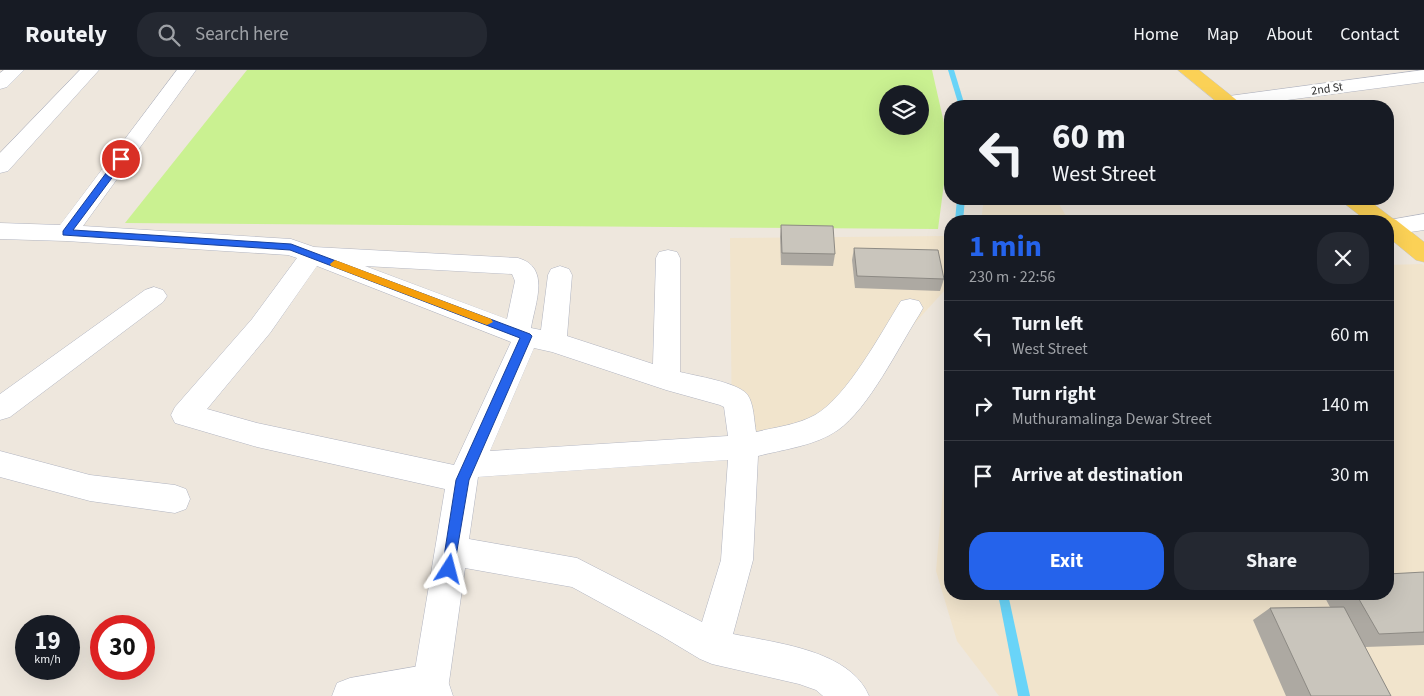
<!DOCTYPE html>
<html lang="en">
<head>
<meta charset="utf-8">
<style>
	:root { --surface:#171b24; --page:#242831; --text:#f1f3f6; --muted:#9ea1a6; --line:#363941; --accent:#2563eb }
	body { margin:0; font-family:"Source Sans 3",sans-serif; background:var(--page); color:var(--text); height:100vh; display:flex; flex-direction:column; font-size:19px; white-space:nowrap }
	* { box-sizing:border-box; margin:0 }
	p { font-size:16px; color:var(--muted) }
	.icon { flex:none; width:28px; height:28px; fill:none; stroke:currentColor; stroke-width:2; stroke-linecap:round; stroke-linejoin:round }
	.map { position:relative; flex:1; overflow:hidden }
	.drawer { position:absolute; left:944px; top:145px; width:450px; height:385px; display:flex; flex-direction:column; background:var(--surface); border-radius:20px; box-shadow:0 5px 20px #0002 }
	.drawer>* { flex:none }
	.hud { position:absolute; left:944px; top:30px; width:450px; height:105px; border-radius:20px; box-shadow:0 5px 20px #0002; background:#171b24; color:var(--text); overflow:hidden }
	.buttons { position:absolute; left:879px; top:15px; display:grid; gap:10px }
	.buttons a { display:grid; place-items:center; width:50px; height:50px; border-radius:50%; background:var(--surface); box-shadow:0 5px 20px #0002; font-size:25px }
	.speed { position:absolute; left:15px; top:545px; display:flex; gap:10px; font-size:25px; font-weight:700; text-align:center }
	.speed>* { display:grid; place-content:center; width:65px; height:65px; border-radius:50%; background:var(--surface); box-shadow:0 5px 20px #0002; line-height:1 }
	.speed small { font-size:12px; font-weight:400 }
	.speed .limit { border:8px solid #d22; background:#fff; color:#111 }
	.pin { position:absolute; display:grid; place-items:center; width:42px; height:42px; color:#fff; margin:-21px; border:2px solid #fff; border-radius:50%; box-shadow:0 1px 5px #0007 }
	.me { position:absolute; width:55px; margin:-28px; rotate:9deg; stroke-linejoin:round; filter:drop-shadow(0 0 4px #0008) }
	.turn { display:flex; align-items:center; gap:18px; height:105px; padding:0 25px; font-size:22px }
	.turn .icon { width:65px; height:65px; stroke-width:2.5 }
	.turn b { display:block; font-size:35px; line-height:42px }
	.round { display:grid; place-items:center; flex:none; width:52px; height:52px; border-radius:20px; background:var(--page) }
	.overview { display:flex; align-items:center; justify-content:space-between; height:85px; padding:0 25px }
	h1 { font-size:30px; font-weight:700; line-height:38px; color:var(--accent) }
	.action { display:flex; gap:10px; margin-top:auto; padding:10px 25px }
	.action a { flex:1; height:58px; border-radius:20px; background:var(--accent); color:#fff; font-size:20px; font-weight:700; line-height:58px; text-align:center }
	.action a+a { background:var(--page); color:var(--text) }
	ul { padding:0; list-style:none }
	li { display:flex; align-items:center; gap:15px; height:70px; padding:0 25px; border-top:1px solid var(--line) }
	li div { flex:1 }
	li b { display:block; font-size:19px }
	li em { font-style:normal }
	header { display:flex; align-items:center; gap:30px; box-sizing:border-box; height:70px; padding:0 25px; background:var(--surface); border-bottom:1px solid var(--line) }
	header strong { font-size:24px }
	nav { display:flex; gap:28px; margin-inline-start:auto; font-size:18px }
	.search { width:350px; height:45px; background:var(--page); display:flex; align-items:center; gap:12px; box-sizing:border-box; padding:0 18px; border-radius:20px; color:var(--muted); font-size:19px }
	.map>svg:first-child { display:block }
	.education { fill:#f1e4cc }
	.pitch { fill:#caf191; fill-rule:evenodd }
	.lines { fill:none; stroke-linecap:round; stroke-linejoin:round }
	.stream { fill:#69d4f8; fill-rule:evenodd }
	.street-casing { stroke:#b1b4c0; stroke-width:1 }
	.secondary-casing { stroke:#b1b4c0; stroke-width:1 }
	.primary-casing { stroke:#c8c8c8; stroke-width:1 }
	.street { fill:#fff; fill-rule:evenodd }
	.secondary { fill:#fff; fill-rule:evenodd }
	.primary { fill:#fbd156; fill-rule:evenodd }
	.wall { fill:#ada9a2 }
	.building { fill:#c9c5bc; stroke:#8d8a84 }
	.route { fill:#2563eb; stroke:#184099 }
	.slow { fill:#f59e0b }
	.labels { text-anchor:middle; dominant-baseline:central; stroke-width:4.5; stroke-linejoin:round; paint-order:stroke }
	.far-street-label { font-size:12px; fill:#2c2c2c; stroke:#fff }
</style>
</head>
<body>
<header>
<strong>Routely</strong>
<div class="search"><svg class="icon" aria-label="search" viewBox="0 0 24 24"><circle cx="10" cy="10" r="6"/><path d="M15 15l6 6"/></svg>Search here</div>
<nav><a>Home</a><a>Map</a><a>About</a><a>Contact</a></nav>
</header>
<div class="map">
<svg width="1424" height="626" viewBox="0 0 1424 626">
	<rect width="100%" height="100%" fill="#eee7dd"/>
	<!-- education -->
	<g class="education">
		<polygon points="984,129 1056,129 1069,151 981,151"/>
		<polygon points="945,166 945,220 841,334 823,347 732,368 730,168"/>
		<polygon points="1422,194 1424,196 1424,626 999,626 957,571 936,501 950,337 950,524 1388,524 1388,195"/>
	</g>
	<!-- pitch -->
	<path class="pitch" d="M247,0H932L949,75L938,159L125,153ZM888,24H920V56H888Z"/>
	<g class="lines">
		<!-- stream -->
		<g class="stream">
			<polygon points="948,0 954,0 965,36 959,36"/>
			<polygon points="957,129 965,129 963,151 955,151"/>
			<polygon points="998,524 1008,524 1030,626 1018,626"/>
		</g>
		<!-- street casing -->
		<g class="street-casing">
			<g id="street">
				<polygon points="4,0 24,0 7,17 0,19 0,3"/>
				<polygon points="80,0 99,0 8,101 0,103 0,83"/>
				<path d="M177,0H196L83,156L291,169L314,177L518,188C551,197 535,233 531,258L541,260L548,205L551,199L560,196L569,199L572,205L567,266L653,294L656,188L659,182L668,180L677,182L680,188V302C696,306 736,312 747,324C754,333 754,351 756,362C776,357 797,355 815,345C847,327 881,263 901,231L910,229L919,231L923,238L919,245C898,278 869,338 838,360C815,376 785,379 758,386L753,490L733,564C776,573 850,580 869,626H823L816,620L799,614L712,594L700,589L660,565L572,517L465,498L449,612L444,625H418L413,612L445,419L257,377L175,353L171,345L175,337L252,249L297,188L288,185L66,171L0,169V153L60,155ZM317,196L511,272L454,395L257,353L207,339L270,263ZM365,196L512,204L515,211L507,249ZM534,278L552,282L666,320L720,335L724,337L728,366L490,381ZM728,390L721,490L702,552L577,488L469,469L478,407Z"/>
				<polygon points="1424,0 1424,12 1241,36 1222,36 1219,32 1222,28 1229,26"/>
				<polygon points="1424,144 1424,160 1390,165 1388,164 1388,151 1383,151"/>
				<polygon points="154,217 163,220 167,226 163,232 10,347 0,350 0,324 145,220"/>
				<polygon points="0,381 90,405 175,415 186,419 190,429 186,439 175,443 90,431 0,407"/>
			</g>
		</g>
		<!-- secondary casing -->
		<g class="secondary-casing">
			<polygon id="secondary" points="431,594 444,599 453,626 332,626 337,613 350,608"/>
		</g>
		<!-- primary casing -->
		<g class="primary-casing">
			<g id="primary">
				<polygon points="1178,0 1199,0 1244,36 1222,36"/>
				<polygon points="1342,129 1367,129 1392,148 1396,150 1424,172 1424,192 1416,190 1388,167 1388,151 1367,151 1345,134"/>
			</g>
		</g>
		<!-- street -->
		<use href="#street" class="street"/>
		<!-- secondary -->
		<use href="#secondary" class="secondary"/>
		<!-- primary -->
		<use href="#primary" class="primary"/>
	</g>
	<!-- wall -->
	<g class="wall">
		<polygon points="781,155 835,184 833,196 781,195 780,167"/>
		<polygon points="854,178 944,209 940,221 855,218 852,190"/>
		<polygon points="1424,502 1424,575 1365,577 1391,626 1286,626 1253,550 1270,538 1330,537 1323,524 1388,524"/>
	</g>
	<!-- building -->
	<g class="building">
		<polygon points="781,155 833,156 835,184 782,183"/>
		<polygon points="854,178 938,180 944,209 857,206"/>
		<polygon points="1424,502 1424,562 1379,564 1356,524 1388,524 1388,504"/>
		<polygon points="1344,537 1391,626 1311,626 1270,538"/>
	</g>
	<!-- route -->
	<polygon class="route" points="121,86 126,89 73,160 291,174 530,264 532,266 469,410 453,504 449,506 444,504 442,499 456,410 520,268 290,180 63,165 63,161 118,87"/>
	<!-- slow -->
	<polygon class="slow" points="335,190 491,249 493,252 487,255 484,254 331,196 330,194"/>
	<g class="labels">
		<!-- far-street labels -->
		<g class="far-street-label">
			<text transform="translate(1327 19) rotate(-8)">2nd St</text>
		</g>
	</g>
</svg>
<div class="buttons">
<a><svg class="icon" aria-label="layers" viewBox="0 0 24 24"><path d="M12 4l9 5-9 5-9-5zM3 14l9 5 9-5"/></svg></a>
</div>
<div class="speed"><div>19<small>km/h</small></div><div class="limit">30</div></div>
<div class="pin" style="left:121px;top:89px;background:#d93025"><svg class="icon" aria-label="arrive" viewBox="0 0 24 24"><path d="M6 21V4h12l-3 4 3 4H6"/></svg></div>
<svg class="me" style="left:449px;top:499px" viewBox="-20 -20 40 40"><path d="M0-17L14 15 0 8-14 15z" fill="#2563eb" stroke="#fff" stroke-width="4"/></svg>
<div class="hud">
<div class="turn"><svg class="icon" aria-label="left" viewBox="0 0 24 24"><path d="M17 20v-9H6M10 6l-5 5 5 5"/></svg><div><b>60 m</b>West Street</div></div>
</div>
<section class="drawer">
<div class="overview"><div><h1>1 min</h1><p>230 m · 22:56</p></div><a class="round"><svg class="icon" aria-label="close" viewBox="0 0 24 24"><path d="M6 6l12 12M18 6L6 18"/></svg></a></div>
<ul>
<li><svg class="icon" aria-label="left" viewBox="0 0 24 24"><path d="M17 20v-9H6M10 6l-5 5 5 5"/></svg><div><b>Turn left</b><p>West Street</p></div><em>60 m</em></li>
<li><svg class="icon" aria-label="right" viewBox="0 0 24 24"><path d="M7 20v-9h11M14 6l5 5-5 5"/></svg><div><b>Turn right</b><p>Muthuramalinga Dewar Street</p></div><em>140 m</em></li>
<li><svg class="icon" aria-label="arrive" viewBox="0 0 24 24"><path d="M6 21V4h12l-3 4 3 4H6"/></svg><div><b>Arrive at destination</b></div><em>30 m</em></li>
</ul>
<div class="action"><a>Exit</a><a>Share</a></div>
</section>
</div>
</body>
</html>
